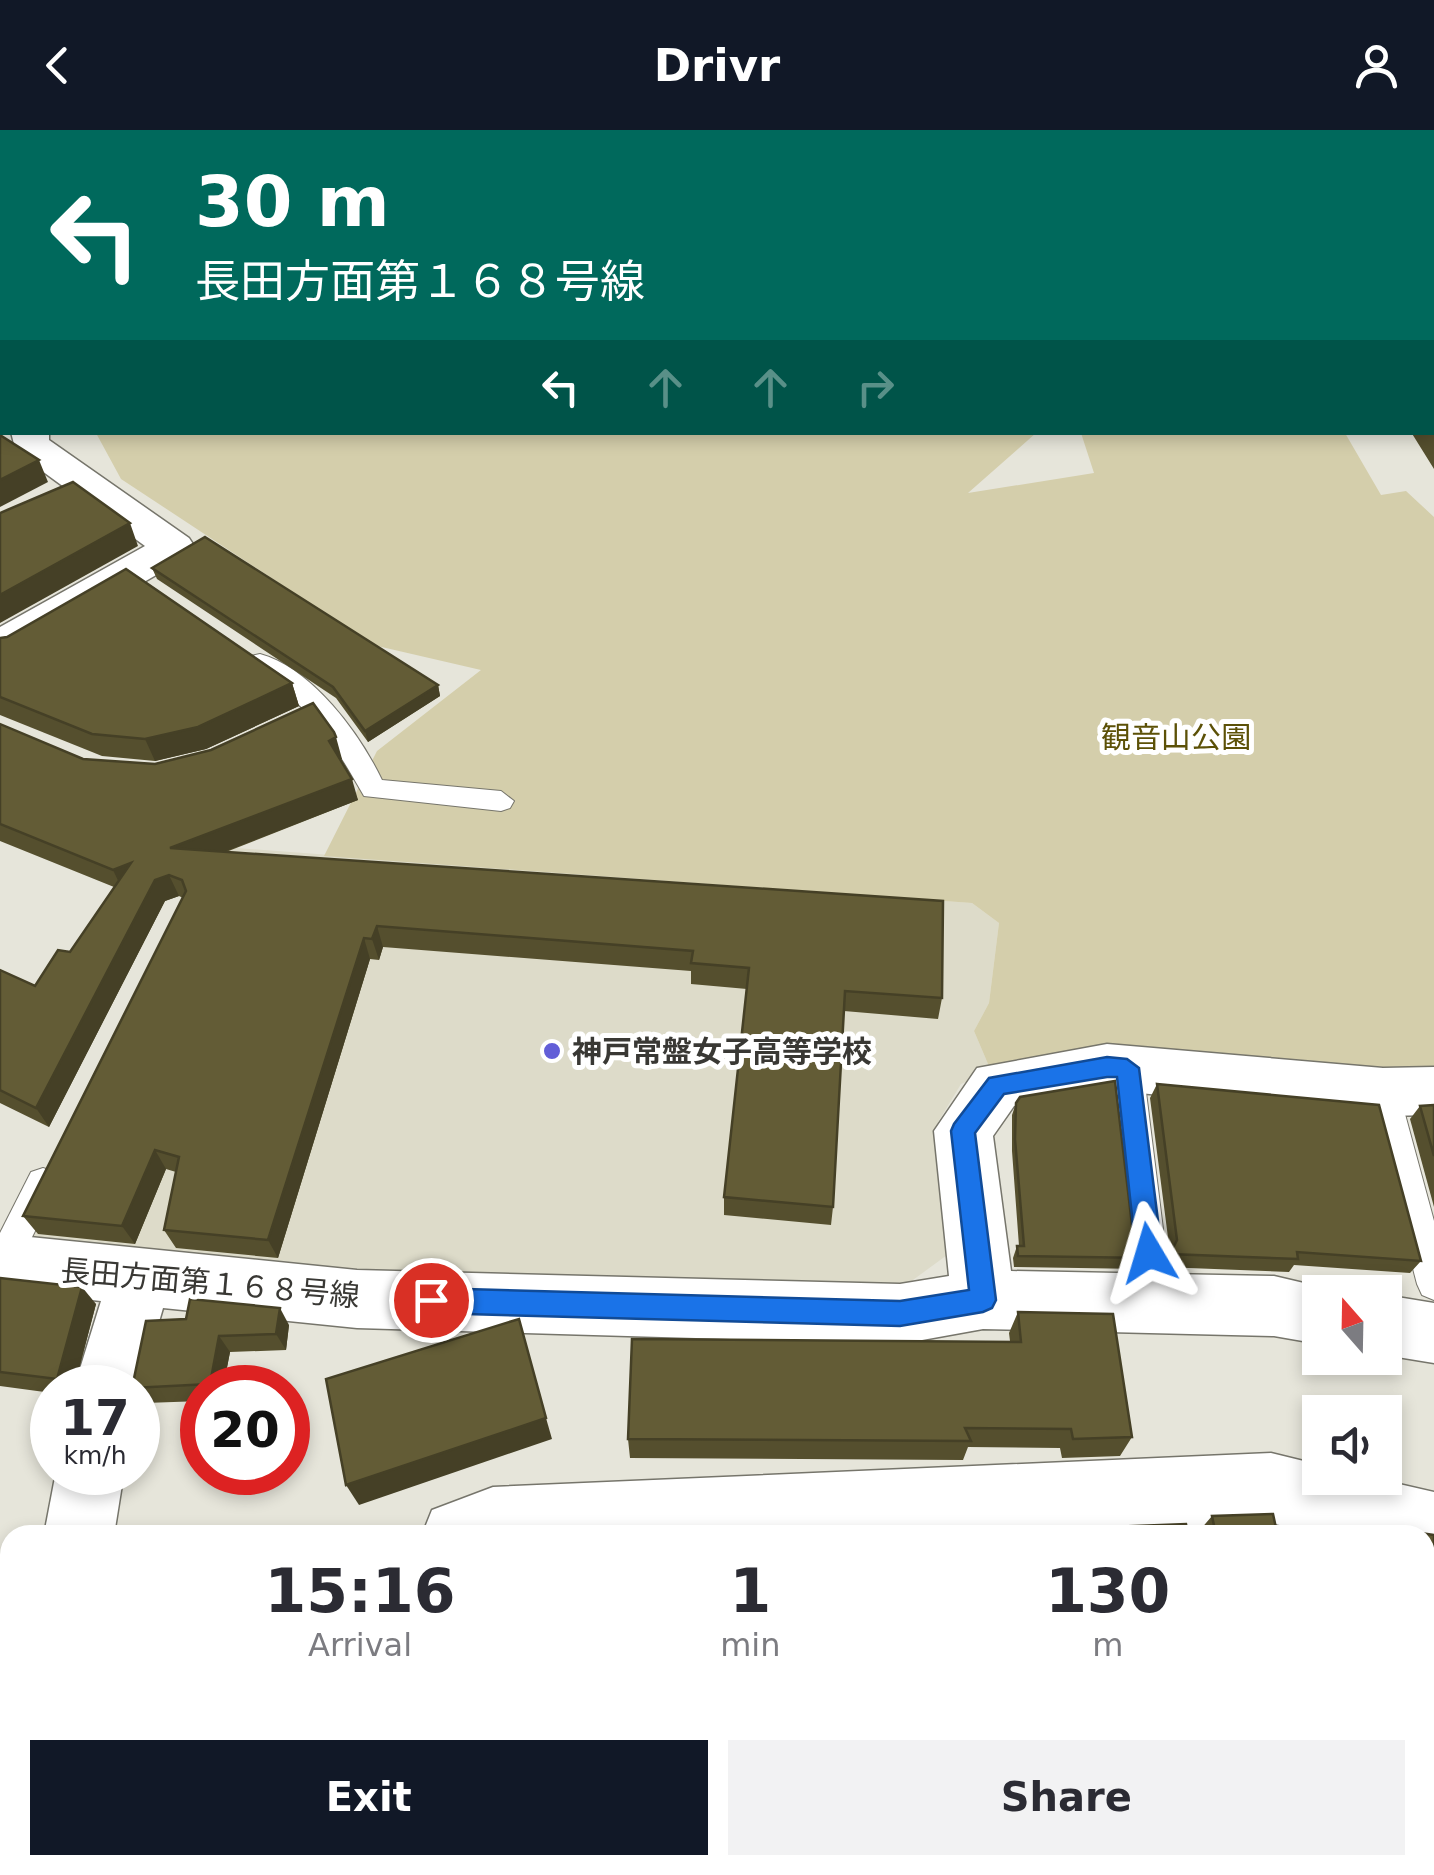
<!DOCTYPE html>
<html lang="en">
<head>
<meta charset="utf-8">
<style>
	:root { --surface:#fff; --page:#f2f2f3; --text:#2b2b33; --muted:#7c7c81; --accent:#111827 }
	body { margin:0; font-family:"DejaVu Sans","Noto Sans JP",sans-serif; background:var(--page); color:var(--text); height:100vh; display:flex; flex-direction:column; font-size:38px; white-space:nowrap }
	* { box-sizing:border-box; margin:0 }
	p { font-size:32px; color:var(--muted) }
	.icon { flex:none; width:55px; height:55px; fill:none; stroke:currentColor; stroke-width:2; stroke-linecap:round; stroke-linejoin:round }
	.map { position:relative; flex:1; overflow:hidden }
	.drawer { position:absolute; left:0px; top:1395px; width:1435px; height:350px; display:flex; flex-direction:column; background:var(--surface); border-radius:30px 30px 0 0; box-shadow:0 5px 15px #0003 }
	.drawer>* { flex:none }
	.guide { position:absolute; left:0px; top:0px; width:1435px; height:305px; box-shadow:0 5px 15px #0003; background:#00695c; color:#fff; overflow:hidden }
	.needle { width:65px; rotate:340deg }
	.buttons { position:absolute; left:1302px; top:1145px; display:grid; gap:20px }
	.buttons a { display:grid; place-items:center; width:100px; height:100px; border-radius:0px; background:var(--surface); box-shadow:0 5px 15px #0003; font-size:50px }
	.speed { position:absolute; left:30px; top:1235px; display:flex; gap:20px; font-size:50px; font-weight:700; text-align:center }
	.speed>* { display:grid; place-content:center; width:130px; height:130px; border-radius:50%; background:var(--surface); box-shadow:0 5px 15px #0003; line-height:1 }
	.speed small { font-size:25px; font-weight:400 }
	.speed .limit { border:15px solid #d22; background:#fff; color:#111 }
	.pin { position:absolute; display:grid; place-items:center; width:85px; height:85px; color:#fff; margin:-42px; border:5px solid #fff; border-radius:50%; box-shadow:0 2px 10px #0007 }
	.me { position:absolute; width:110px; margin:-55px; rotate:353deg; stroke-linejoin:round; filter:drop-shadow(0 0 8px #0008) }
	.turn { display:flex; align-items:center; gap:35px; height:210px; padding:0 30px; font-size:45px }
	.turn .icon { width:130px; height:130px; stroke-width:2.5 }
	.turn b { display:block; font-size:70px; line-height:85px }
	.lanes { display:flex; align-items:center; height:95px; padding:0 30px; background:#0003; justify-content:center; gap:50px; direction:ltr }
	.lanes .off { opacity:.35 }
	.eta { display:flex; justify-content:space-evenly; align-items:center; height:170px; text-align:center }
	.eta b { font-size:60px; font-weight:600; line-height:70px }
	.button { display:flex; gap:20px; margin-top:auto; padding:20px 30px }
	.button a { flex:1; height:115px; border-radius:0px; background:var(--accent); color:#fff; font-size:40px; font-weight:600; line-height:115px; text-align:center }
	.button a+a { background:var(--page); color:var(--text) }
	header { display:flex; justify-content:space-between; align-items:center; height:130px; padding:0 30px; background:var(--accent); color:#fff; font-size:45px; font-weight:600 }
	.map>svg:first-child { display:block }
	.built { fill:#dddbc9 }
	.green { fill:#d4ceab }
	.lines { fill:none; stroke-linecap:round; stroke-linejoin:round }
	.lane-casing { stroke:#76756b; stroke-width:2 }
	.street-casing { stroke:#76756b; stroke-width:3 }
	.lane { fill:#fff; fill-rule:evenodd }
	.street { fill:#fff; fill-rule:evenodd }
	.wall { fill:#554f2e }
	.shaded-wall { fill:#454026 }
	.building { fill:#635c36; stroke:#454026; stroke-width:2.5 }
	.route { fill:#1a73e8; stroke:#114b97; stroke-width:2.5 }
	.poi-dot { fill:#625ed7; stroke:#fff; stroke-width:4 }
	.labels { text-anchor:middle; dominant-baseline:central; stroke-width:10; stroke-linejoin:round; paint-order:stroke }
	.park-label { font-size:30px; fill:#5c5107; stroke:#fff }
	.poi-label { font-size:30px; font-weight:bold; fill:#393834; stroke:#fff; text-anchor:start }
	.street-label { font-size:30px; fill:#393834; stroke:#fff }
</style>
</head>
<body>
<header><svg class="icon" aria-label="back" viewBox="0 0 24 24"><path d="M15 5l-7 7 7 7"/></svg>Drivr<svg class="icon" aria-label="person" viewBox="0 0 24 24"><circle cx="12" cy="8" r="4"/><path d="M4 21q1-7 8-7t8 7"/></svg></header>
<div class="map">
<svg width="1434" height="1745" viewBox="0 0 1434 1745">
	<rect width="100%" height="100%" fill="#e6e5da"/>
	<!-- built -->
	<polygon class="built" points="224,717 972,773 999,793 989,873 974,901 991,941 961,954 938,992 958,1117 902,1158 357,1150 23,1116"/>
	<!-- green -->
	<polygon class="green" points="96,303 1036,303 968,363 1094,343 1081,303 1345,303 1381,365 1406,361 1434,387 1434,943 991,941 974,901 989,873 999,793 972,773 324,726 377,621 481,540 373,515 121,349"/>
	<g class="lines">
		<!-- lane casing -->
		<g class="lane-casing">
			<g id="lane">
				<path d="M260,524C312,538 360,604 382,650L501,661L514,671L510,678L501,681L364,666C325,599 316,583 251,538L248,532L251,526Z"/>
				<polygon points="1127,925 1138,929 1143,938 1166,1123 1161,1134 1149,1138 1137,1134 1132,1123 1111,938 1116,929"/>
				<polygon points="1383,949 1394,953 1399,962 1434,1091 1434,1170 1422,1165 1417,1154 1367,962 1372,953"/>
				<polygon points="43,1038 55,1042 59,1052 14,1144 0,1148 0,1103 31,1042"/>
				<polygon points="10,1541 10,1586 0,1591 0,1545"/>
				<polygon points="1425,1599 1434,1601 1434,1643 1425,1641"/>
			</g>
		</g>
		<!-- street casing -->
		<g class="street-casing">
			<g id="street">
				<polygon points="90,0 120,0 122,2 92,2"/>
				<polygon points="11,302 49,302 49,310 189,408 195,417 189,426 16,526 0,530 0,497 145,416 16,322"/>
				<polygon points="1107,914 1383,938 1434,937 1434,985 1383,986 1107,960 1014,976 993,1006 1011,1141 1274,1146 1342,1162 1320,1162 1320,1214 1274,1206 983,1199 900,1214 357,1198 163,1178 138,1264 138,1258 74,1258 101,1171 0,1160 0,1104 357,1140 900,1154 949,1146 934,1001 977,938"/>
				<polygon points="1385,1165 1434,1173 1434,1233 1385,1225"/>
				<polygon points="1271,1323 1320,1335 1320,1348 1373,1348 1434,1362 1434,1432 1425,1430 1425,1405 1322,1405 1271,1393 990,1405 422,1405 432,1380 493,1357"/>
				<polygon points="56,1342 124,1342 114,1405 44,1405"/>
				<polygon points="216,1735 327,1735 323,1745 212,1745"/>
			</g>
		</g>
		<!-- lane -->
		<use href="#lane" class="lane"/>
		<!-- street -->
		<use href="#street" class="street"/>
	</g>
	<!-- wall -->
	<g class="wall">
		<polygon points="1139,0 1434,0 1434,163 1432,163 1432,2 1141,2"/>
		<polygon points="1432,171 1434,173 1434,339 1411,302 1432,302"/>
		<polygon points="152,438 438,555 440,566 368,612 336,568 157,449"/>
		<polygon points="0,508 292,553 299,576 206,619 155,631 102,626 0,585"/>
		<polygon points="0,594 83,629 155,634 342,629 340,630 358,670 226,722 942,868 938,889 844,881 833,1077 831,1095 724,1085 724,1067 747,859 691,854 691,841 383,817 379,830 370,829 278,1128 176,1118 164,1100 176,1042 166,1039 135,1114 38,1104 23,1086 183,768 179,766 165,771 49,997 0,973 0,840 35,856 70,822 114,757 0,711"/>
		<polygon points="1157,954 1421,1131 1410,1143 1294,1135 1289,1142 1163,1137 1170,1123 1150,968"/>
		<polygon points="1016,973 1147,1128 1141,1139 1014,1137 1013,1128 1017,1116 1019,1116 1012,1021 1012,985"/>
		<polygon points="1434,975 1434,1077 1410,989 1420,976"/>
		<polygon points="0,1148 96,1174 74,1258 52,1258 52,1263 0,1256"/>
		<polygon points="1018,1182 1132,1307 1120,1326 1062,1328 1060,1318 968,1317 963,1330 630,1328 628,1309 1010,1211 1009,1203"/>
		<polygon points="146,1191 289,1195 286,1220 230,1222 223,1258 202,1258 202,1271 145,1273 138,1264 138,1258"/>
		<polygon points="1212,1386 1276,1398 1373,1404 1381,1397 1434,1405 1434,1563 1425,1562 1425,1405 1202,1405 1200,1400"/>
	</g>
	<!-- shaded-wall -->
	<g class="shaded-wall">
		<polygon points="436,0 455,0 456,2 426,2"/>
		<polygon points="679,0 706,0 700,2 672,2"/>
		<polygon points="1165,0 1218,0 1217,2 1164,2"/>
		<polygon points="2,235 2,280 0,282 0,237"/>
		<polygon points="39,330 48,352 0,377 0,350"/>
		<polygon points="130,393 138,416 0,493 0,465"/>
		<polygon points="292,553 299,576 206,619 155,631 145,609"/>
		<polygon points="438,555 440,566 368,612 365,601"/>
		<polygon points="336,607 342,629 335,633 329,611"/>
		<polygon points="352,649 358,670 180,739 170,718"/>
		<polygon points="131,733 123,761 113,740"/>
		<polygon points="169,745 179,766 165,771 49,997 36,978 155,750"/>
		<polygon points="377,796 383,817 379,830 372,809"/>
		<polygon points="364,808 370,829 278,1128 268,1110"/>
		<polygon points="155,1020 166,1039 135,1114 122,1096"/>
		<polygon points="82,1157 96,1174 74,1258 65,1258 57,1249"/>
		<polygon points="280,1178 289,1195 286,1220 276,1204"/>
		<polygon points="219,1206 230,1222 223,1258 212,1258 210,1254"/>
		<polygon points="546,1288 552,1309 359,1375 346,1355"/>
		<polygon points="0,1471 10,1481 10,1503 0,1513"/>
	</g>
	<!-- building -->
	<g class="building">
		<polygon points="266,0 436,0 426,2 255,2"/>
		<polygon points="464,0 679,0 672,2 469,2"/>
		<polygon points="1220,0 1434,0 1434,36 1432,37 1432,2 1221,2"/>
		<polygon points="0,1 5,2 2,2 2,235 0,237"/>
		<polygon points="1432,58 1434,59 1434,137 1432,137"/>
		<polygon points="1432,171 1434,173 1434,293 1432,291"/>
		<polygon points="0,305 39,330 0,350"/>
		<polygon points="73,352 130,393 0,465 0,383"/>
		<polygon points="205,407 438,555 365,601 333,557 152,438"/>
		<polygon points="126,439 292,553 198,597 145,609 92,604 0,567 0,508 7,507"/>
		<polygon points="313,573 334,602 336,607 329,611 352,649 170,718 943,771 942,868 845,861 833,1077 724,1067 749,838 691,833 693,821 377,796 372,809 364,808 268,1110 164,1100 179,1027 155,1020 122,1096 23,1086 186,761 182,750 169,745 155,750 36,978 0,960 0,840 35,856 58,820 70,822 131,733 113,740 0,694 0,594 83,629 155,634 211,620"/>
		<polygon points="1115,951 1134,1112 1147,1128 1018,1126 1017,1116 1024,1116 1015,1009 1016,973 1020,967"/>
		<polygon points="1157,954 1379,975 1421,1131 1297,1122 1298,1129 1170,1124 1177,1110"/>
		<polygon points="1434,975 1434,1026 1420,976"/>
		<polygon points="0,1148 82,1157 57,1249 0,1242"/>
		<polygon points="190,1169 280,1178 276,1204 219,1206 210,1254 132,1258 146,1191 186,1189"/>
		<polygon points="1018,1182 1113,1184 1132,1307 1073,1309 1071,1299 965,1298 971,1311 628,1309 632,1209 1021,1212"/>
		<polygon points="519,1189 546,1288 346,1355 326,1249"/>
		<polygon points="1273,1384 1276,1398 1382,1404 1381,1397 1434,1405 1434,1550 1425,1549 1425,1405 1216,1405 1212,1386"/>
		<polygon points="1186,1394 1188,1405 1083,1405 1082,1398"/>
		<polygon points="730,1397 1003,1397 1007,1405 649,1405"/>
		<polygon points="0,1476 8,1484 0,1491"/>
		<polygon points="316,1735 582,1735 589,1745 298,1745 314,1743"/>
	</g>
	<!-- route -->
	<polygon class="route" points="1107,927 1127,929 1139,938 1162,1123 1158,1131 1149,1135 1140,1131 1136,1123 1117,947 1107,947 1004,964 975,1003 996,1170 992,1178 983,1182 900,1196 431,1183 422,1179 418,1170 422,1162 431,1158 900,1171 969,1160 951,1001 954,994 989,948"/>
	<!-- markers -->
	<circle class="poi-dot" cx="552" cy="921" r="10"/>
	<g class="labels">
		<!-- park labels -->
		<g class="park-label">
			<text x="1176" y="607">観音山公園</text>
		</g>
		<!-- poi labels -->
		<g class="poi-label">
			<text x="572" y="921">神戸常盤女子高等学校</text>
		</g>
		<!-- street labels -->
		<g class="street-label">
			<text transform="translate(210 1153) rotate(5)">長田方面第１６８号線</text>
		</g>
	</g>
</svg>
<div class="buttons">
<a><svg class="needle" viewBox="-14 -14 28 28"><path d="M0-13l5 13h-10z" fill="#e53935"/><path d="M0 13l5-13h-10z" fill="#7c7c81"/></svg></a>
<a><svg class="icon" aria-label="sound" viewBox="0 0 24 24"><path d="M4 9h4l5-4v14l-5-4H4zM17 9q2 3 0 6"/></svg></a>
</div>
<div class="speed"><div>17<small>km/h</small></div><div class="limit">20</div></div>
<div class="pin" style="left:431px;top:1170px;background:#d93025"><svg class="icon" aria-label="arrive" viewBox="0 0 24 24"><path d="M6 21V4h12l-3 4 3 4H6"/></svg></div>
<svg class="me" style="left:1149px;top:1123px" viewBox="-20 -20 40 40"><path d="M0-17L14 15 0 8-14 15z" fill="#1a73e8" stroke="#fff" stroke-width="4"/></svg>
<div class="guide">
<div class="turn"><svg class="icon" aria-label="left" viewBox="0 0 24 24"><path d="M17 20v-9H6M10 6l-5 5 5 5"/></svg><div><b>30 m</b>長田方面第１６８号線</div></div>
<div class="lanes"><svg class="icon" aria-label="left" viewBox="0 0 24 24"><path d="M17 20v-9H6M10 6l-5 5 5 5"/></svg><svg class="icon off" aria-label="ahead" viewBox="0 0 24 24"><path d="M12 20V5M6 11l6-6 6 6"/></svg><svg class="icon off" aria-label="ahead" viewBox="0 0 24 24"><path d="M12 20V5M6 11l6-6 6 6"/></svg><svg class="icon off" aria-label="right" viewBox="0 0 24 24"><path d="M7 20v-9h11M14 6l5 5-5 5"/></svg></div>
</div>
<section class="drawer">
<div class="eta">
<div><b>15:16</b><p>Arrival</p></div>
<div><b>1</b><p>min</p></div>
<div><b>130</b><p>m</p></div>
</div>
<div class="button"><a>Exit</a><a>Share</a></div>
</section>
</div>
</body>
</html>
